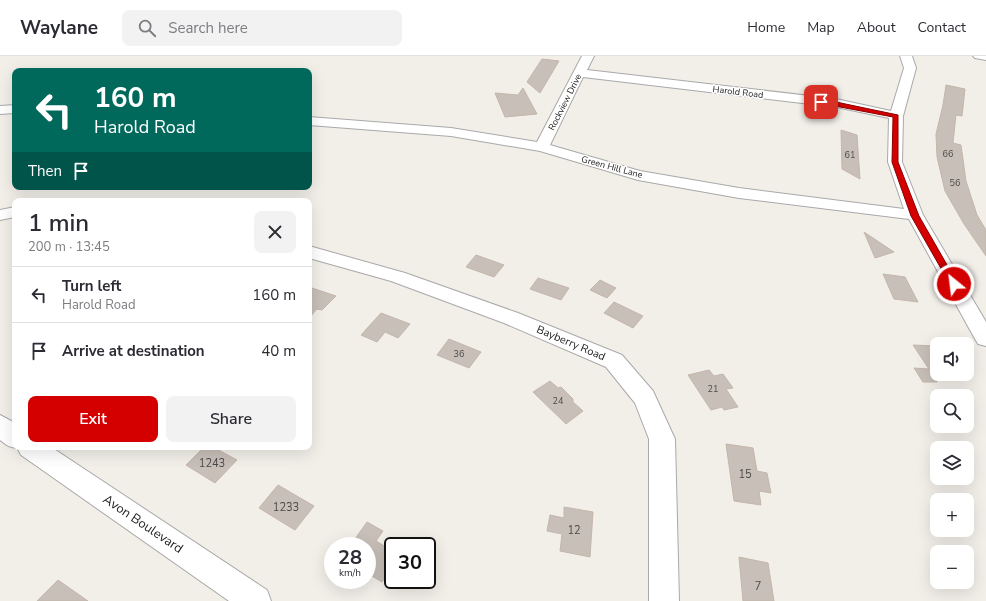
<!DOCTYPE html>
<html lang="en">
<head>
<meta charset="utf-8">
<style>
	:root { --surface:#fff; --page:#f2f2f3; --text:#2b2b33; --muted:#7c7c81; --line:#e1e1e2; --accent:#d40000 }
	body { margin:0; font-family:"Nunito Sans",sans-serif; background:var(--page); color:var(--text); height:100vh; display:flex; flex-direction:column; font-size:15px; white-space:nowrap }
	* { box-sizing:border-box; margin:0 }
	p { font-size:13px; color:var(--muted) }
	.icon { flex:none; width:22px; height:22px; fill:none; stroke:currentColor; stroke-width:2; stroke-linecap:round; stroke-linejoin:round }
	.map { position:relative; flex:1; overflow:hidden }
	.drawer { position:absolute; left:12px; top:142px; width:300px; height:252px; display:flex; flex-direction:column; background:var(--surface); border-radius:8px; box-shadow:0 4px 16px #0002 }
	.drawer>* { flex:none }
	.banner { position:absolute; left:12px; top:12px; width:300px; height:122px; border-radius:8px; box-shadow:0 4px 16px #0002; background:#00695c; color:#fff; overflow:hidden }
	.fabs { position:absolute; left:930px; top:281px; display:grid; gap:8px }
	.fabs a { display:grid; place-items:center; width:44px; height:44px; border-radius:8px; background:var(--surface); box-shadow:0 4px 16px #0002; font-size:20px }
	.speed { position:absolute; left:324px; top:481px; display:flex; gap:8px; font-size:20px; font-weight:700; text-align:center }
	.speed>* { display:grid; place-content:center; width:52px; height:52px; border-radius:50%; background:var(--surface); box-shadow:0 4px 16px #0002; line-height:1 }
	.speed small { font-size:10px; font-weight:400 }
	.speed .limit { border:2px solid #111; border-radius:6px; background:#fff; color:#111 }
	.pin { position:absolute; display:grid; place-items:center; width:34px; height:34px; color:#fff; margin:-17px; border-radius:8px; box-shadow:0 2px 6px #0006 }
	.me { position:absolute; width:44px; margin:-22px; rotate:331deg; stroke-linejoin:round; filter:drop-shadow(0 0 3px #0008) }
	.turn { display:flex; align-items:center; gap:14px; height:84px; padding:0 16px; font-size:18px }
	.turn .icon { width:52px; height:52px; stroke-width:2.5 }
	.turn b { display:block; font-size:28px; line-height:34px }
	.then { display:flex; align-items:center; height:38px; padding:0 16px; background:#0003; gap:8px; font-size:15px }
	.round { display:grid; place-items:center; flex:none; width:42px; height:42px; border-radius:8px; background:var(--page) }
	.head { display:flex; align-items:center; justify-content:space-between; height:68px; padding:0 16px }
	h1 { font-size:24px; font-weight:600; line-height:30px }
	.primary-button { display:flex; gap:8px; margin-top:auto; padding:8px 16px }
	.primary-button a { flex:1; height:46px; border-radius:8px; background:var(--accent); color:#fff; font-size:16px; font-weight:600; line-height:46px; text-align:center }
	.primary-button a+a { background:var(--page); color:var(--text) }
	ul { padding:0; list-style:none }
	li { display:flex; align-items:center; gap:12px; height:56px; padding:0 16px; border-top:1px solid var(--line) }
	li div { flex:1 }
	li b { display:block; font-size:15px }
	li em { font-style:normal }
	header { display:flex; align-items:center; gap:24px; box-sizing:border-box; height:56px; padding:0 20px; background:var(--surface); border-bottom:1px solid var(--line) }
	header strong { font-size:19px }
	nav { display:flex; gap:22px; margin-inline-start:auto; font-size:14px }
	.search { width:280px; height:36px; background:var(--page); display:flex; align-items:center; gap:10px; box-sizing:border-box; padding:0 14px; border-radius:8px; color:var(--muted); font-size:15px }
	.map>svg:first-child { display:block }
	.building { fill:#c7bfb8; stroke:#c4b6ab }
	.lines { fill:none; stroke-linecap:round; stroke-linejoin:round }
	.minor-casing { stroke:#a9a9a9; stroke-width:2 }
	.minor { fill:#fff; fill-rule:evenodd }
	.route { fill:#d40000; stroke:#8a0000 }
	.labels { text-anchor:middle; dominant-baseline:central; stroke-width:3; stroke-linejoin:round; paint-order:stroke }
	.far-street-label { font-size:9px; fill:#222; stroke:#fff }
	.number-label { font-size:9px; fill:#4b4948 }
	.street-label { font-size:11px; fill:#222; stroke:#fff }
	.near-number-label { font-size:11px; fill:#4b4948 }
	.near-street-label { font-size:13px; fill:#222; stroke:#fff }
</style>
</head>
<body>
<header>
<strong>Waylane</strong>
<div class="search"><svg class="icon" aria-label="search" viewBox="0 0 24 24"><circle cx="10" cy="10" r="6"/><path d="M15 15l6 6"/></svg>Search here</div>
<nav><a>Home</a><a>Map</a><a>About</a><a>Contact</a></nav>
</header>
<div class="map">
<svg width="986" height="545" viewBox="0 0 986 545">
	<rect width="100%" height="100%" fill="#f2efe9"/>
	<!-- building -->
	<g class="building">
		<polygon points="542,3 559,5 540,37 527,26"/>
		<polygon points="946,29 965,33 962,60 956,59 953,87 961,89 966,125 977,159 986,174 986,200 964,168 945,135 937,101 936,78 943,49"/>
		<polygon points="523,32 537,58 505,61 495,37 518,39"/>
		<polygon points="841,74 857,79 860,123 842,113"/>
		<polygon points="864,176 894,196 875,202"/>
		<polygon points="476,199 504,209 494,221 466,211"/>
		<polygon points="883,218 905,221 918,246 894,243"/>
		<polygon points="538,222 569,232 561,244 530,233"/>
		<polygon points="600,224 616,232 607,242 590,234"/>
		<polygon points="309,231 336,240 322,254 317,253 309,262"/>
		<polygon points="614,246 643,260 633,272 604,257"/>
		<polygon points="381,257 410,268 398,282 385,276 377,286 361,279"/>
		<polygon points="449,283 481,296 469,312 437,299"/>
		<polygon points="913,289 937,290 937,326 923,326 914,312 929,313"/>
		<polygon points="709,314 714,320 723,318 733,332 726,333 738,351 724,354 722,351 711,354 688,319"/>
		<polygon points="550,325 558,332 561,331 573,343 573,346 583,355 566,368 533,336"/>
		<polygon points="726,388 753,392 757,415 767,417 771,437 759,435 761,449 734,445"/>
		<polygon points="204,391 213,391 237,404 215,427 186,409"/>
		<polygon points="278,429 314,450 295,474 259,452"/>
		<polygon points="564,451 593,456 590,501 560,495 562,478 547,475 550,459 564,462"/>
		<polygon points="367,466 383,475 376,485 393,495 393,510 382,526 367,517 367,490 350,490"/>
		<polygon points="739,501 768,507 774,545 743,545"/>
		<polygon points="58,524 88,545 37,545"/>
	</g>
	<g class="lines">
		<!-- minor casing -->
		<g class="minor-casing">
			<g id="minor">
				<path d="M582,0H594L587,14L836,43L891,55L904,12L900,0H912L916,12L903,60L902,106L923,159L986,266V290L978,288L970,274L909,163L739,142L638,124L540,95L451,80L309,69V61L451,72L537,86ZM583,21L836,51L889,62L888,106L904,153L739,132L640,115L550,89Z"/>
				<polygon points="973,0 986,0 986,4 975,2"/>
				<polygon points="15,49 15,57 0,58 0,50"/>
				<polygon points="15,151 15,161 0,164 0,154"/>
				<polygon points="309,190 405,217 518,257 622,299 653,335 675,383 679,545 649,545 649,383 635,347 606,311 504,267 391,225 309,202"/>
				<path d="M0,359L15,367V391H51L267,534L271,545H229L21,399L17,391C11,393 5,388 0,384Z"/>
			</g>
		</g>
		<!-- minor -->
		<use href="#minor" class="minor"/>
	</g>
	<!-- route -->
	<polygon class="route" points="821,44 836,46 898,59 898,106 919,160 958,228 957,230 951,230 911,160 892,106 893,61 819,47 819,44"/>
	<g class="labels">
		<!-- far-street labels -->
		<g class="far-street-label">
			<text transform="translate(738 36) rotate(7)">Harold Road</text>
			<text transform="translate(565 46) rotate(-63)">Rockview Drive</text>
			<text transform="translate(612 111) rotate(15)">Green Hill Lane</text>
		</g>
		<!-- number labels -->
		<g class="number-label">
			<text x="948" y="98">66</text>
			<text x="850" y="99">61</text>
			<text x="955" y="127">56</text>
			<text x="459" y="298">36</text>
			<text x="713" y="333">21</text>
			<text x="558" y="345">24</text>
		</g>
		<!-- street labels -->
		<g class="street-label">
			<text transform="translate(571 287) rotate(23)">Bayberry Road</text>
		</g>
		<!-- near-number labels -->
		<g class="near-number-label">
			<text x="212" y="407">1243</text>
			<text x="745" y="418">15</text>
			<text x="286" y="451">1233</text>
			<text x="574" y="474">12</text>
			<text x="758" y="530">7</text>
		</g>
		<!-- near-street labels -->
		<g class="near-street-label">
			<text transform="translate(143 468) rotate(34)">Avon Boulevard</text>
		</g>
	</g>
</svg>
<div class="fabs">
<a><svg class="icon" aria-label="sound" viewBox="0 0 24 24"><path d="M4 9h4l5-4v14l-5-4H4zM17 9q2 3 0 6"/></svg></a>
<a><svg class="icon" aria-label="search" viewBox="0 0 24 24"><circle cx="10" cy="10" r="6"/><path d="M15 15l6 6"/></svg></a>
<a><svg class="icon" aria-label="layers" viewBox="0 0 24 24"><path d="M12 4l9 5-9 5-9-5zM3 14l9 5 9-5"/></svg></a>
<a>+</a>
<a>−</a>
</div>
<div class="speed"><div>28<small>km/h</small></div><div class="limit">30</div></div>
<div class="pin" style="left:821px;top:46px;background:#d93025"><svg class="icon" aria-label="arrive" viewBox="0 0 24 24"><path d="M6 21V4h12l-3 4 3 4H6"/></svg></div>
<svg class="me" style="left:954px;top:228px" viewBox="-20 -20 40 40"><circle r="17" fill="#d40000" stroke="#fff" stroke-width="3"/><path d="M0-11L8 9 0 5-8 9z" fill="#fff"/></svg>
<div class="banner">
<div class="turn"><svg class="icon" aria-label="left" viewBox="0 0 24 24"><path d="M17 20v-9H6M10 6l-5 5 5 5"/></svg><div><b>160 m</b>Harold Road</div></div>
<div class="then">Then<svg class="icon" aria-label="arrive" viewBox="0 0 24 24"><path d="M6 21V4h12l-3 4 3 4H6"/></svg></div>
</div>
<section class="drawer">
<div class="head"><div><h1>1 min</h1><p>200 m · 13:45</p></div><a class="round"><svg class="icon" aria-label="close" viewBox="0 0 24 24"><path d="M6 6l12 12M18 6L6 18"/></svg></a></div>
<ul>
<li><svg class="icon" aria-label="left" viewBox="0 0 24 24"><path d="M17 20v-9H6M10 6l-5 5 5 5"/></svg><div><b>Turn left</b><p>Harold Road</p></div><em>160 m</em></li>
<li><svg class="icon" aria-label="arrive" viewBox="0 0 24 24"><path d="M6 21V4h12l-3 4 3 4H6"/></svg><div><b>Arrive at destination</b></div><em>40 m</em></li>
</ul>
<div class="primary-button"><a>Exit</a><a>Share</a></div>
</section>
</div>
</body>
</html>
